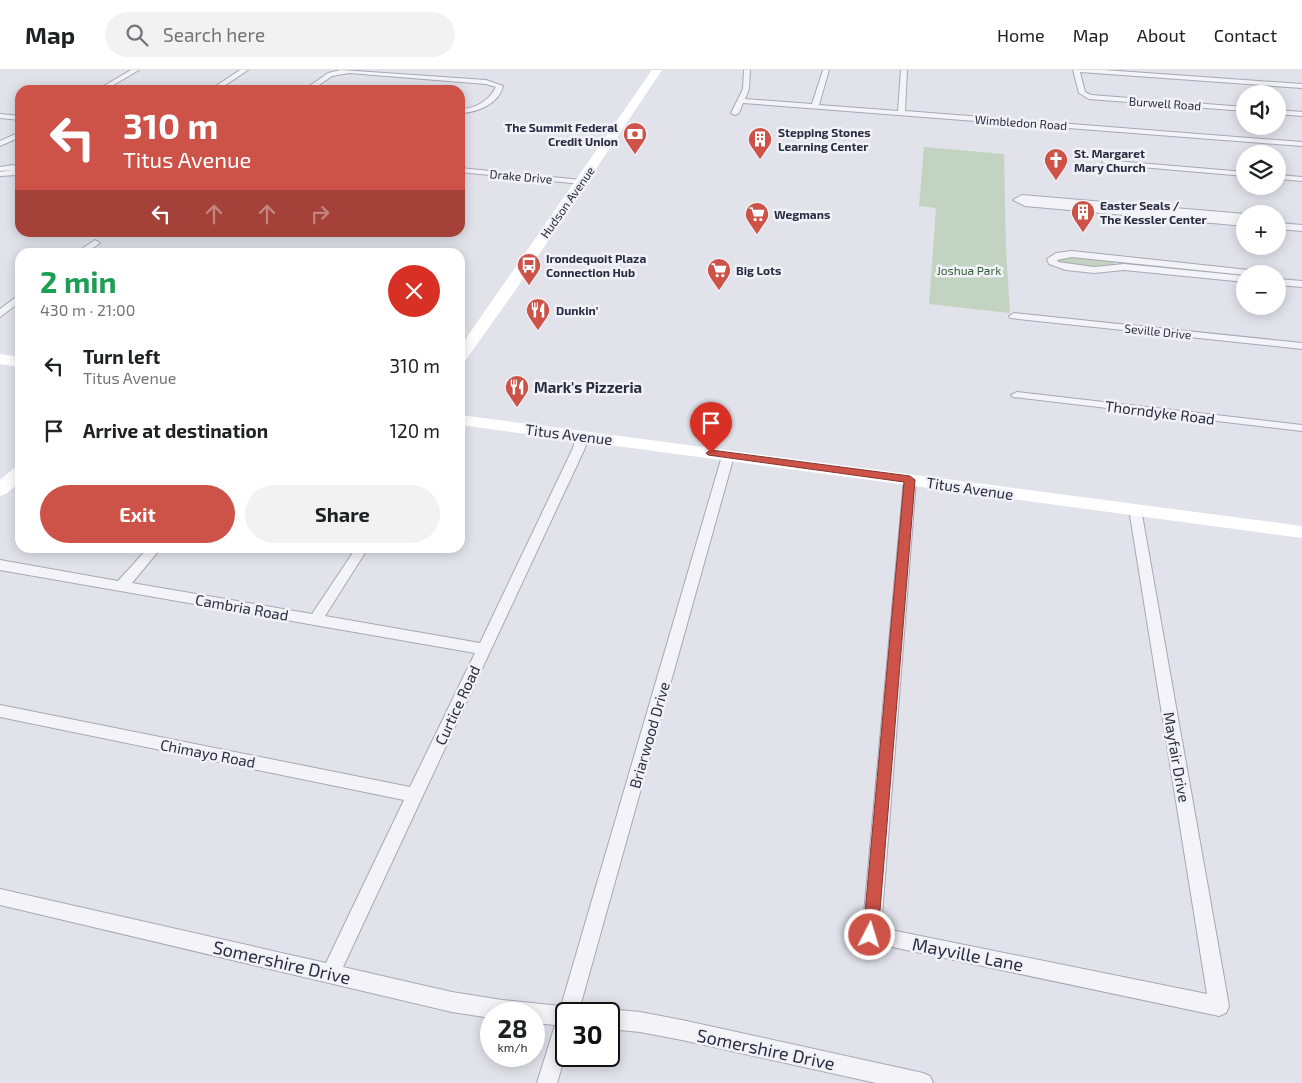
<!DOCTYPE html>
<html lang="en">
<head>
<meta charset="utf-8">
<style>
	:root { --surface:#fff; --page:#f2f2f2; --text:#202124; --muted:#757577; --line:#e0e0e0; --accent:#cd5248 }
	body { margin:0; font-family:"Exo 2",sans-serif; background:var(--page); color:var(--text); height:100vh; display:flex; flex-direction:column; font-size:19px; white-space:nowrap }
	* { box-sizing:border-box; margin:0 }
	p { font-size:16px; color:var(--muted) }
	.icon { flex:none; width:28px; height:28px; fill:none; stroke:currentColor; stroke-width:2; stroke-linecap:round; stroke-linejoin:round }
	.map { position:relative; flex:1; overflow:hidden }
	.sheet { position:absolute; left:15px; top:178px; width:450px; height:305px; display:flex; flex-direction:column; background:var(--surface); border-radius:15px; box-shadow:0 2px 12px #0003 }
	.sheet>* { flex:none }
	.banner { position:absolute; left:15px; top:15px; width:450px; height:152px; border-radius:15px; box-shadow:0 2px 12px #0003; background:#cd5248; color:#fff; overflow:hidden }
	.tools { position:absolute; left:1236px; top:15px; display:grid; gap:10px }
	.tools a { display:grid; place-items:center; width:50px; height:50px; border-radius:50%; background:var(--surface); box-shadow:0 2px 12px #0003; font-size:25px }
	.speed { position:absolute; left:480px; top:932px; display:flex; gap:10px; font-size:25px; font-weight:700; text-align:center }
	.speed>* { display:grid; place-content:center; width:65px; height:65px; border-radius:50%; background:var(--surface); box-shadow:0 2px 12px #0003; line-height:1 }
	.speed small { font-size:12px; font-weight:400 }
	.speed .limit { border:2px solid #111; border-radius:8px; background:#fff; color:#111 }
	.pin { position:absolute; display:grid; place-items:center; width:42px; height:42px; color:#fff; margin:-51px -21px; border-radius:50% 50% 50% 0; rotate:-45deg; box-shadow:0 0 5px #0007 }
	.pin .icon { rotate:45deg }
	.me { position:absolute; width:55px; margin:-28px; rotate:5deg; stroke-linejoin:round; filter:drop-shadow(0 0 4px #0008) }
	.turn { display:flex; align-items:center; gap:18px; height:105px; padding:0 25px; font-size:22px }
	.turn .icon { width:65px; height:65px; stroke-width:2.5 }
	.turn b { display:block; font-size:35px; line-height:42px }
	.lanes { display:flex; align-items:center; height:48px; padding:0 25px; background:#0003; justify-content:center; gap:25px; direction:ltr }
	.lanes .off { opacity:.35 }
	.round { display:grid; place-items:center; flex:none; width:52px; height:52px; border-radius:26px; background:var(--page) }
	.summary { display:flex; align-items:center; justify-content:space-between; height:85px; padding:0 25px }
	h1 { font-size:30px; font-weight:700; line-height:38px; color:#1e9e55 }
	.cta { display:flex; gap:10px; margin-top:auto; padding:10px 25px }
	.cta a { flex:1; height:58px; border-radius:30px; background:var(--accent); color:#fff; font-size:20px; font-weight:700; line-height:58px; text-align:center }
	.cta a+a { background:var(--page); color:var(--text) }
	ul { padding:0; list-style:none }
	li { display:flex; align-items:center; gap:15px; height:65px; padding:0 25px }
	li div { flex:1 }
	li b { display:block; font-size:19px }
	li em { font-style:normal }
	header { display:flex; align-items:center; gap:30px; box-sizing:border-box; height:70px; padding:0 25px; background:var(--surface); border-bottom:1px solid var(--line) }
	header strong { font-size:24px }
	nav { display:flex; gap:28px; margin-inline-start:auto; font-size:18px }
	.search { width:350px; height:45px; background:var(--page); display:flex; align-items:center; gap:12px; box-sizing:border-box; padding:0 18px; border-radius:28px; color:var(--muted); font-size:19px }
	.map>svg:first-child { display:block }
	.green { fill:#c3d3c2 }
	.lines { fill:none; stroke-linecap:round; stroke-linejoin:round }
	.street-casing { stroke:#a6a8b4; stroke-width:2 }
	.street { fill:#f4f4f8; fill-rule:evenodd }
	.secondary { fill:#fff; fill-rule:evenodd }
	.route { fill:#cd5248; stroke:#85352f }
	.labels { text-anchor:middle; dominant-baseline:central; stroke-width:5; stroke-linejoin:round; paint-order:stroke }
	.far-street-label { font-size:12px; fill:#292d41; stroke:#f1f2f7 }
	.far-poi-label { font-size:12px; font-weight:bold; fill:#292d41; stroke:#f1f2f7; text-anchor:start }
	.far-park-label { font-size:12px; fill:#375d38; stroke:#f1f2f7 }
	.poi-label { font-size:15px; font-weight:bold; fill:#292d41; stroke:#f1f2f7; text-anchor:start }
	.street-label { font-size:15px; fill:#292d41; stroke:#f1f2f7 }
	.near-street-label { font-size:18px; fill:#292d41; stroke:#f1f2f7 }
</style>
</head>
<body>
<header>
<strong>Map</strong>
<div class="search"><svg class="icon" aria-label="search" viewBox="0 0 24 24"><circle cx="10" cy="10" r="6"/><path d="M15 15l6 6"/></svg>Search here</div>
<nav><a>Home</a><a>Map</a><a>About</a><a>Contact</a></nav>
</header>
<div class="map">
<svg width="1302" height="1013" viewBox="0 0 1302 1013">
	<rect width="100%" height="100%" fill="#e1e2ea"/>
	<!-- green -->
	<g class="green">
		<polygon points="924,77 1004,84 1006,179 1010,243 929,234 936,138 919,136"/>
		<polygon points="1065,186 1111,191 1116,194 1102,198 1057,193 1058,189"/>
	</g>
	<g class="lines">
		<!-- street casing -->
		<g class="street-casing">
			<g id="street">
				<polygon points="131,0 139,0 105,20 97,20"/>
				<polygon points="240,0 248,0 218,20 210,20"/>
				<path d="M341,0L486,10L503,16C499,34 476,43 460,43V39C475,39 489,31 496,17L486,14L349,3L332,6L312,20H304L328,3Z"/>
				<polygon points="744,0 750,0 749,19 745,29 812,34 823,0 829,0 819,35 898,41 901,0 907,0 905,41 1302,72 1302,76 743,33 739,43 735,45 731,43 743,19"/>
				<polygon points="1073,0 1104,0 1302,14 1302,18 1080,2 1085,22 1091,25 1245,37 1245,41 1089,29 1079,23"/>
				<polygon points="1278,40 1302,42 1302,46 1278,44"/>
				<polygon points="0,44 20,46 20,50 0,48"/>
				<polygon points="20,62 20,67 0,76 0,71"/>
				<polygon points="1103,90 1245,102 1245,106 1106,94 1102,92"/>
				<polygon points="12,95 20,97 20,101 16,105 0,106 0,102 12,100 0,101 0,97"/>
				<polygon points="460,98 582,110 586,112 582,114 460,102"/>
				<polygon points="1278,105 1302,107 1302,111 1278,109"/>
				<polygon points="1022,125 1245,144 1245,150 1093,137 1245,150 1245,156 1025,136 1013,130"/>
				<polygon points="1278,153 1302,155 1302,161 1278,159"/>
				<polygon points="95,170 100,173 87,182 77,182"/>
				<polygon points="1072,181 1258,201 1263,204 1245,204 1245,205 1072,187 1057,190 1058,192 1094,197 1124,194 1245,206 1245,212 1124,200 1094,203 1066,200 1049,194 1047,189 1056,183"/>
				<polygon points="1278,209 1302,211 1302,217 1278,215"/>
				<polygon points="20,224 20,232 0,247 0,239"/>
				<polygon points="1014,243 1302,273 1302,279 1010,248 1009,246"/>
				<polygon points="1017,322 1302,355 1302,361 1013,327 1011,325"/>
				<polygon points="582,362 588,366 585,378 343,897 452,922 502,930 561,936 722,386 724,383 732,383 734,386 578,944 566,944 566,983 557,1013 537,1013 555,955 534,953 534,944 491,944 491,948 452,942 0,835 0,819 326,893 404,730 0,647 0,635 410,717 475,583 0,500 0,490 118,511 148,478 161,478 132,513 312,544 356,478 368,478 325,546 480,573 573,378 576,366"/>
				<polygon points="910,406 916,410 881,858 1207,924 1129,439 1135,435 1141,439 1229,936 1226,943 1219,946 864,871 862,865 904,410"/>
				<polygon points="609,939 640,942 682,950 923,1003 930,1006 933,1013 876,1013 682,970 640,962 609,959 609,944 601,944"/>
			</g>
		</g>
		<!-- street -->
		<use href="#street" class="street"/>
		<!-- secondary -->
		<g class="secondary">
			<polygon points="652,0 662,0 514,222 465,291 460,293 460,277"/>
			<polygon points="0,284 20,287 20,297 0,294"/>
			<polygon points="460,345 1302,456 1302,468 460,355"/>
			<polygon points="20,397 20,412 6,424 0,426 0,410 14,398"/>
		</g>
	</g>
	<!-- route -->
	<polygon class="route" points="711,380 910,406 915,410 878,865 876,870 870,872 865,870 863,865 904,412 708,385 706,383"/>
	<!-- icons -->
	<defs>
		<g id="bank-pin" transform="scale(1.25)"><path d="M0 17L-7.5 6A9.5 9.5 0 1 1 7.5 6Z" fill="#cd5248" stroke="#f1f2f7"/><path d="M-6-4H6V4H-6ZM0-2.3a2.3 2.3 0 1 0 0 4.6a2.3 2.3 0 1 0 0-4.6Z" fill="#fff"/></g>
		<g id="building-pin" transform="scale(1.25)"><path d="M0 17L-7.5 6A9.5 9.5 0 1 1 7.5 6Z" fill="#cd5248" stroke="#f1f2f7"/><path d="M-4-6H4V6H1V3H-1V6H-4ZM-2.5-4.3h1.7v1.8h-1.7ZM.8-4.3h1.7v1.8H.8ZM-2.5-1h1.7V.8h-1.7ZM.8-1h1.7V.8H.8Z" fill="#fff"/></g>
		<g id="church-pin" transform="scale(1.25)"><path d="M0 17L-7.5 6A9.5 9.5 0 1 1 7.5 6Z" fill="#cd5248" stroke="#f1f2f7"/><path d="M-1.2-6h2.4v3.5h3.3v2.4h-3.3V6h-2.4V-.1h-3.3v-2.4h3.3Z" fill="#fff"/></g>
		<g id="supermarket-pin" transform="scale(1.25)"><path d="M0 17L-7.5 6A9.5 9.5 0 1 1 7.5 6Z" fill="#cd5248" stroke="#f1f2f7"/><path d="M-6-5.5h2.5l.6 2H6L4.5 2H-2.5L-4.4-4H-6ZM-1.5 3.2a1.3 1.3 0 1 0 .1 0ZM3 3.2a1.3 1.3 0 1 0 .1 0Z" fill="#fff"/></g>
		<g id="bus-pin" transform="scale(1.25)"><path d="M0 17L-7.5 6A9.5 9.5 0 1 1 7.5 6Z" fill="#cd5248" stroke="#f1f2f7"/><path d="M-5-6H5V4H4V6H2V4H-2V6H-4V4H-5ZM-3.5-4V0h7V-4ZM-3.5 1.2v1.5H-2V1.2ZM2 1.2v1.5H3.5V1.2Z" fill="#fff"/></g>
		<g id="restaurant-pin" transform="scale(1.25)"><path d="M0 17L-7.5 6A9.5 9.5 0 1 1 7.5 6Z" fill="#cd5248" stroke="#f1f2f7"/><path d="M-5-6h1v4h1v-4h1v4h1v-4h1v5L-1.5 .5V6h-2V.5L-5-1ZM5-6V6H3V1.5H1.5Q1.5-4 5-6Z" fill="#fff"/></g>
	</defs>
	<g fill-rule="evenodd">
		<use href="#bank-pin" x="635" y="64"/>
		<use href="#building-pin" x="760" y="69"/>
		<use href="#church-pin" x="1056" y="90"/>
		<use href="#building-pin" x="1083" y="142"/>
		<use href="#supermarket-pin" x="757" y="144"/>
		<use href="#bus-pin" x="529" y="195"/>
		<use href="#supermarket-pin" x="719" y="200"/>
		<use href="#restaurant-pin" x="538" y="240"/>
		<use href="#restaurant-pin" x="517" y="317"/>
	</g>
	<g class="labels">
		<!-- far-street labels -->
		<g class="far-street-label">
			<text transform="translate(1165 33) rotate(4)">Burwell Road</text>
			<text transform="translate(1021 52) rotate(4)">Wimbledon Road</text>
			<text transform="translate(521 106) rotate(5)">Drake Drive</text>
			<text transform="translate(567 132) rotate(-55)">Hudson Avenue</text>
			<text transform="translate(1158 261) rotate(6)">Seville Drive</text>
		</g>
		<!-- far-poi labels -->
		<g class="far-poi-label">
			<text x="618" y="57" text-anchor="end">The Summit Federal<tspan x="618" dy="14">Credit Union</tspan></text>
			<text x="778" y="62">Stepping Stones<tspan x="778" dy="14">Learning Center</tspan></text>
			<text x="1074" y="83">St. Margaret<tspan x="1074" dy="14">Mary Church</tspan></text>
			<text x="1100" y="135">Easter Seals /<tspan x="1100" dy="14">The Kessler Center</tspan></text>
			<text x="774" y="144">Wegmans</text>
			<text x="546" y="188">Irondequoit Plaza<tspan x="546" dy="14">Connection Hub</tspan></text>
			<text x="736" y="200">Big Lots</text>
			<text x="556" y="240">Dunkin'</text>
		</g>
		<!-- far-park labels -->
		<g class="far-park-label">
			<text x="969" y="200">Joshua Park</text>
		</g>
		<!-- poi labels -->
		<g class="poi-label">
			<text x="534" y="317">Mark's Pizzeria</text>
		</g>
		<!-- street labels -->
		<g class="street-label">
			<text transform="translate(1160 342) rotate(7)">Thorndyke Road</text>
			<text transform="translate(569 364) rotate(7)">Titus Avenue</text>
			<text transform="translate(970 418) rotate(8)">Titus Avenue</text>
			<text transform="translate(242 537) rotate(10)">Cambria Road</text>
			<text transform="translate(457 635) rotate(-65)">Curtice Road</text>
			<text transform="translate(649 665) rotate(-74)">Briarwood Drive</text>
			<text transform="translate(208 683) rotate(11)">Chimayo Road</text>
			<text transform="translate(1177 687) rotate(80)">Mayfair Drive</text>
		</g>
		<!-- near-street labels -->
		<g class="near-street-label">
			<text transform="translate(968 884) rotate(11)">Mayville Lane</text>
			<text transform="translate(282 892) rotate(13)">Somershire Drive</text>
			<text transform="translate(766 979) rotate(12)">Somershire Drive</text>
		</g>
	</g>
</svg>
<div class="tools">
<a><svg class="icon" aria-label="sound" viewBox="0 0 24 24"><path d="M4 9h4l5-4v14l-5-4H4zM17 9q2 3 0 6"/></svg></a>
<a><svg class="icon" aria-label="layers" viewBox="0 0 24 24"><path d="M12 4l9 5-9 5-9-5zM3 14l9 5 9-5"/></svg></a>
<a>+</a>
<a>−</a>
</div>
<div class="speed"><div>28<small>km/h</small></div><div class="limit">30</div></div>
<div class="pin" style="left:711px;top:383px;background:#d93025"><svg class="icon" aria-label="arrive" viewBox="0 0 24 24"><path d="M6 21V4h12l-3 4 3 4H6"/></svg></div>
<svg class="me" style="left:870px;top:865px" viewBox="-20 -20 40 40"><circle r="17" fill="#cd5248" stroke="#fff" stroke-width="3"/><path d="M0-11L8 9 0 5-8 9z" fill="#fff"/></svg>
<div class="banner">
<div class="turn"><svg class="icon" aria-label="left" viewBox="0 0 24 24"><path d="M17 20v-9H6M10 6l-5 5 5 5"/></svg><div><b>310 m</b>Titus Avenue</div></div>
<div class="lanes"><svg class="icon" aria-label="left" viewBox="0 0 24 24"><path d="M17 20v-9H6M10 6l-5 5 5 5"/></svg><svg class="icon off" aria-label="ahead" viewBox="0 0 24 24"><path d="M12 20V5M6 11l6-6 6 6"/></svg><svg class="icon off" aria-label="ahead" viewBox="0 0 24 24"><path d="M12 20V5M6 11l6-6 6 6"/></svg><svg class="icon off" aria-label="right" viewBox="0 0 24 24"><path d="M7 20v-9h11M14 6l5 5-5 5"/></svg></div>
</div>
<section class="sheet">
<div class="summary"><div><h1>2 min</h1><p>430 m · 21:00</p></div><a class="round" style="background:#d93025;color:#fff"><svg class="icon" aria-label="close" viewBox="0 0 24 24"><path d="M6 6l12 12M18 6L6 18"/></svg></a></div>
<ul>
<li><svg class="icon" aria-label="left" viewBox="0 0 24 24"><path d="M17 20v-9H6M10 6l-5 5 5 5"/></svg><div><b>Turn left</b><p>Titus Avenue</p></div><em>310 m</em></li>
<li><svg class="icon" aria-label="arrive" viewBox="0 0 24 24"><path d="M6 21V4h12l-3 4 3 4H6"/></svg><div><b>Arrive at destination</b></div><em>120 m</em></li>
</ul>
<div class="cta"><a>Exit</a><a>Share</a></div>
</section>
</div>
</body>
</html>
